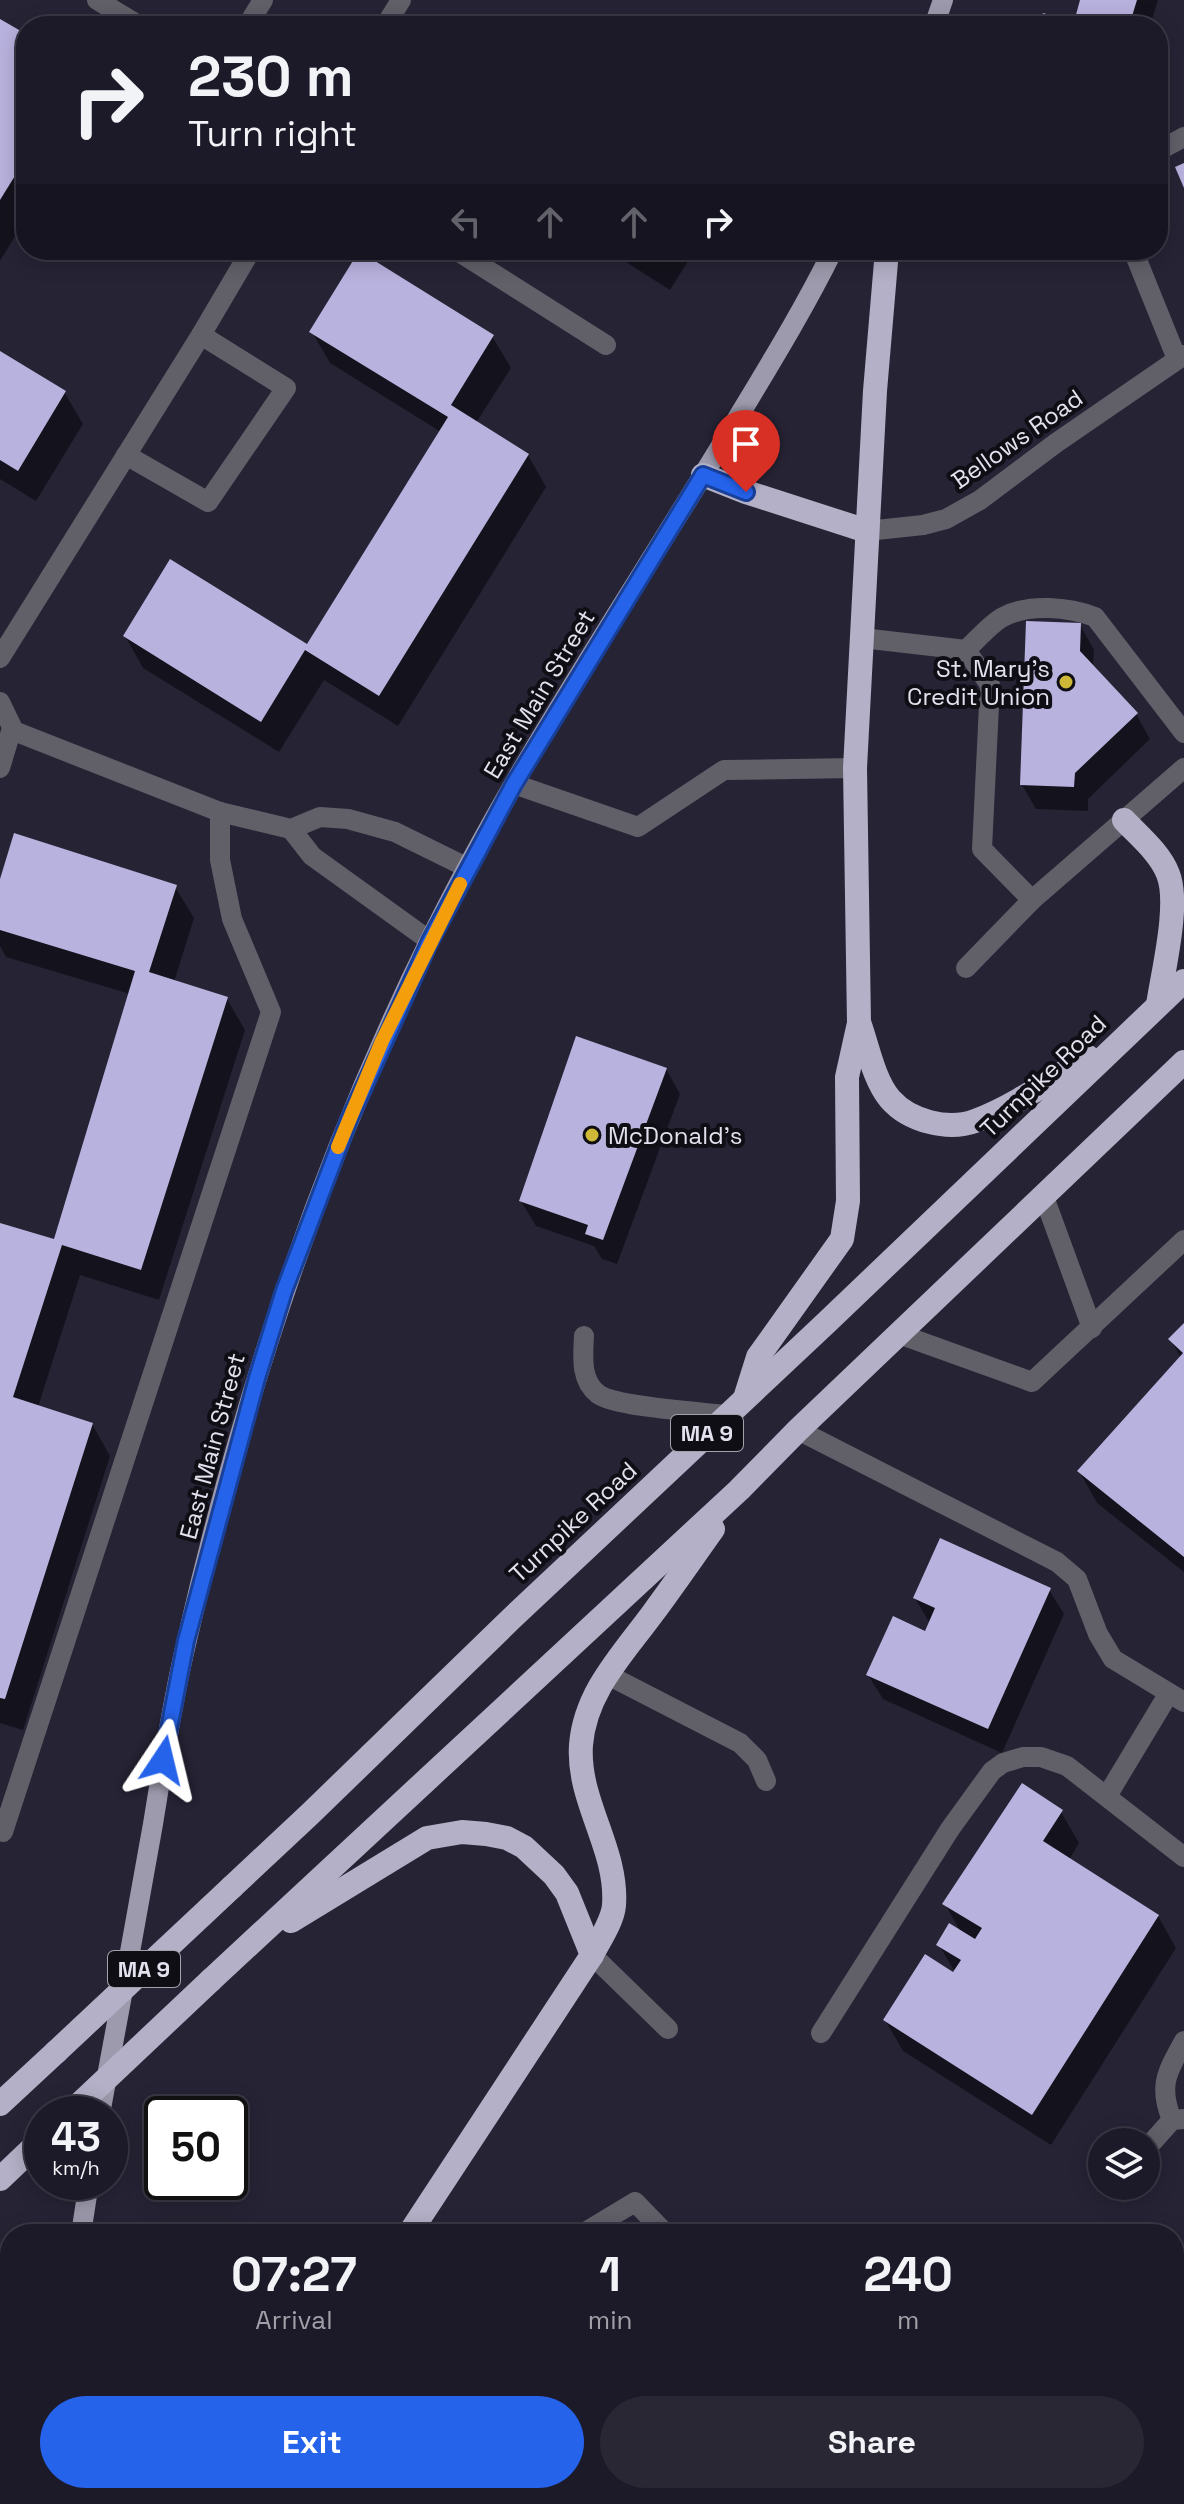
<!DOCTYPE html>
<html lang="en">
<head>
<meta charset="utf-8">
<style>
	:root { --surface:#1c1a28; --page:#292734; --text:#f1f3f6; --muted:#a0a1a8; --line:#3a3845; --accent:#2563eb }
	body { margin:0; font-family:"Space Grotesk",sans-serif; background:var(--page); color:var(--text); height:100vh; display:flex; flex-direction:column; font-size:30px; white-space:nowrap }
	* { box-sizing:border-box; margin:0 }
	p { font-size:26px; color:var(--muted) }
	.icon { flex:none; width:44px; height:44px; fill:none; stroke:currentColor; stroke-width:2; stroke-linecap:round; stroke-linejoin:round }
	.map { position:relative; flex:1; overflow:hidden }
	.details { position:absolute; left:0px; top:2224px; width:1184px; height:280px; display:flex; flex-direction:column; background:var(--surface); border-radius:32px 32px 0 0; box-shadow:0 4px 20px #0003,0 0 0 2px var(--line) }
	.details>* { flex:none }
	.banner { position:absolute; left:16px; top:16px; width:1152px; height:244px; border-radius:32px; box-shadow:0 4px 20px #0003,0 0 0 2px var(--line); background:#1c1a28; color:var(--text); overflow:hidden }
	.controls { position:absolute; left:1088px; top:2128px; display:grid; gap:16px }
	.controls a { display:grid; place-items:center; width:72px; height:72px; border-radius:50%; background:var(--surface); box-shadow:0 4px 20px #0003,0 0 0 2px var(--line); font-size:40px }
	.speed { position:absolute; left:24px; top:2096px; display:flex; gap:16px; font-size:40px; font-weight:700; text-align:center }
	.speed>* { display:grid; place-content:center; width:104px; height:104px; border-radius:50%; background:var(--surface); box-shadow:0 4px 20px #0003,0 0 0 2px var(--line); line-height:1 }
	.speed small { font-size:20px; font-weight:400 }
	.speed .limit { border:4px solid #111; border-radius:12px; background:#fff; color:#111 }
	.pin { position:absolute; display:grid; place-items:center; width:68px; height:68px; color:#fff; margin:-82px -34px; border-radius:50% 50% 50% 0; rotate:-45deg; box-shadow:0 0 8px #0007 }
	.pin .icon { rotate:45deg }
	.me { position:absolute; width:88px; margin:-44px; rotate:10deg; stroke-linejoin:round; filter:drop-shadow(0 0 6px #0008) }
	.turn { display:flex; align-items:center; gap:28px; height:168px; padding:0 40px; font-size:36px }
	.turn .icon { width:104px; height:104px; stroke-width:2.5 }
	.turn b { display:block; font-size:56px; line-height:68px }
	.lanes { display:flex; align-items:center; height:76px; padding:0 40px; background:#0003; justify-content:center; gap:40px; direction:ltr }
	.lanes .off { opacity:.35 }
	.eta { display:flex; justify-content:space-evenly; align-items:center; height:136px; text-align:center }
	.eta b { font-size:48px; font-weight:700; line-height:56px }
	.button { display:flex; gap:16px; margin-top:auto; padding:16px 40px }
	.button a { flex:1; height:92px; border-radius:48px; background:var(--accent); color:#fff; font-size:32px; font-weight:700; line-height:92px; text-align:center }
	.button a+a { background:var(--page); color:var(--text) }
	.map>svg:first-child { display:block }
	.shadow { fill:#0007 }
	.building { fill:#b8b2de }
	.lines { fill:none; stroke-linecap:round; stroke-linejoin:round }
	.minor { stroke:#616069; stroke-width:20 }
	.major { stroke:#9c9aac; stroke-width:20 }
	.highway { stroke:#b3b0c7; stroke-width:24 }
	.highway-bridge { stroke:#b3b0c7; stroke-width:24 }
	.route-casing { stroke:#184099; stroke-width:20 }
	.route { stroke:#2563eb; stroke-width:14 }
	.slow { stroke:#f59e0b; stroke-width:14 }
	.poi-dot { fill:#ceb837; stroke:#0f0e15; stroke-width:3 }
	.labels { text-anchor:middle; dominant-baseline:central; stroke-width:8; stroke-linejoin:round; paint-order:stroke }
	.shield { fill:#0f0e15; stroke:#a3a2ac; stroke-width:2 }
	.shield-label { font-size:22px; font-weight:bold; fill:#e2e1ed }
	.street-label { font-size:24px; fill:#e2e1ed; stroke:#0f0e15 }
	.poi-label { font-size:24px; fill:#e2e1ed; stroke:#0f0e15; text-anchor:end }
</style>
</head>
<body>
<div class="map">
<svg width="1184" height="2504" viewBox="0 0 1184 2504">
	<rect width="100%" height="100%" fill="#262335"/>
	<!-- shadow -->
	<g class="shadow">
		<polygon points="1082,0 1158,0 1150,26 1041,26 1075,24"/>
		<polygon points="0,25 26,37 26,218 0,261"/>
		<polygon points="607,250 695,250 670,290"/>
		<polygon points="312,332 492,336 511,368 476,423 528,455 546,487 398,726 324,680 279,752 143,668 125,636 308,646 441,432 330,363"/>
		<polygon points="0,353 64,392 83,424 36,501 0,479"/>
		<polygon points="1080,625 1094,650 1093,669 1136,714 1150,739 1088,799 1088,811 1036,809 1022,785"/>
		<polygon points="0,886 175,887 194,918 174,982 227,999 245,1030 159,1300 80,1275 38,1407 92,1424 110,1456 23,1730 0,1723 0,1225 55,1242 130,994 6,957 0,946"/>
		<polygon points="666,1069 680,1094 617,1264 602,1259 594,1246 536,1226 521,1201"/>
		<polygon points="1184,1326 1184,1572 1097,1503 1079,1471 1181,1358 1171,1340"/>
		<polygon points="1049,1590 1064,1614 1002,1753 883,1699 868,1675 926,1634 930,1624 915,1598"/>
		<polygon points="1061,1812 1079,1843 1069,1860 1158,1916 1176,1948 1051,2145 903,2051 885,2020 958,1977 939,1945 962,1934 945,1904"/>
		<polygon points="634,2494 762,2494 768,2504 643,2504"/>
	</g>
	<!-- building -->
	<g class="building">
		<polygon points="1080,0 1137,0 1129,26 1039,26 1043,13 1074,22"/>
		<polygon points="0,19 26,34 26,158 0,200"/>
		<polygon points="1184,163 1184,188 1175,167"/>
		<polygon points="359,251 494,335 451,405 529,454 379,696 305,650 261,722 123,636 170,559 307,644 448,417 309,332"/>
		<polygon points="0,351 66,391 18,471 0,460"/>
		<polygon points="1026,621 1081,623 1080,651 1138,713 1075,773 1074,787 1020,785"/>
		<polygon points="14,833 177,885 149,972 228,997 141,1270 62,1245 13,1397 93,1423 5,1699 0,1698 0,1223 54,1239 135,971 0,930 0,879"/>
		<polygon points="576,1036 667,1068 603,1240 585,1234 588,1225 519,1201"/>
		<polygon points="1184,1323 1184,1557 1077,1471 1183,1353 1168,1339"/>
		<polygon points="940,1538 1051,1588 988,1729 866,1675 893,1616 925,1631 935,1608 913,1598"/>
		<polygon points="1022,1783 1063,1810 1043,1841 1159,1915 1032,2115 883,2020 925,1954 953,1972 961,1960 936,1945 949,1923 975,1939 982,1928 942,1904"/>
		<polygon points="646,2494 760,2494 771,2504 656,2504"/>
	</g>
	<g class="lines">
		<!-- minor -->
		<g class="minor">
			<polyline points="97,0 140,26"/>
			<polyline points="247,26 263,0"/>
			<polyline points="385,26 401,0"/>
			<polyline points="1158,151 1184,137"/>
			<polyline points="456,250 606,345"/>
			<polyline points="1133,250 1177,359"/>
			<polyline points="126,455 208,502 286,388 201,335"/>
			<polyline points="867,531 923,525 946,519 980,500 1056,443 1184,355"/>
			<polyline points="862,638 966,650 990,685 982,849 1032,900 1184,768"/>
			<path d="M966,650C977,640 990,624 1003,617C1029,603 1069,607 1095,617L1184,733"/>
			<polyline points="0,658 201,335 251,250"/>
			<polyline points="0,702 14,731 220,812 220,860 232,919 271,1012 3,1832 0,1831"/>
			<polyline points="0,768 12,728"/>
			<polyline points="514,784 638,827 724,770 855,768"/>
			<polyline points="220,812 291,829 320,817 348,819 395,832 468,868"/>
			<polyline points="291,829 312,856 430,941"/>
			<polyline points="966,968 1032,900"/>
			<polyline points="1044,1197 1092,1328"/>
			<polyline points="899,1334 1032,1382 1184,1240"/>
			<path d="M584,1336C583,1356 580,1380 598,1394C615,1407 701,1412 726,1415"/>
			<polyline points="798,1430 1057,1562 1077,1579 1098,1634 1113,1659 1184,1702"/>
			<polyline points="606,1674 740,1743 757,1760 766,1781"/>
			<polyline points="1107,1796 1169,1693"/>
			<polyline points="592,1955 668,2029"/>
			<polyline points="821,2033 950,1829 992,1771 1003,1763 1023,1757 1041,1757 1067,1766 1184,1857"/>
			<path d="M1172,2120C1158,2086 1167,2072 1184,2041"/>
			<polyline points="1146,2149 1172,2120 1184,2119"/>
			<polyline points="1113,2186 1114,2186"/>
			<polyline points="582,2234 635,2202 666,2234"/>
			<polyline points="508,2494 518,2504"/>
			<polyline points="375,2504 384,2494"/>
		</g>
		<!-- major -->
		<g class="major">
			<polyline points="934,26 943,0"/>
			<path d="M100,2114C118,2017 136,1921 153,1824C163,1763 172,1703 186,1644C241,1402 319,1166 428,944C513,770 622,609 722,444C760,380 800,317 833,250"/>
			<polyline points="81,2234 89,2182"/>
			<polyline points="36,2504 38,2494"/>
		</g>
		<!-- highway -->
		<g class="highway">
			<polyline points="703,475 746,492 867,531"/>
			<path d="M1124,820C1139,836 1160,853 1168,874C1180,904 1163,971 1158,1005"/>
			<path d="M860,1025C868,1048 874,1080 890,1099C909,1121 948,1131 975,1121C1015,1106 1052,1079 1088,1057"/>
			<polyline points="746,1395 758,1357 842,1239 848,1201 847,1077 859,1023 855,768 875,391 887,250"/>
			<polyline points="232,1887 310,1814 512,1618 826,1323 1184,981"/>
			<polyline points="291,1921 427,1838 462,1832 486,1834 507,1838 524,1847 554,1875 567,1893 592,1955"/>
			<polyline points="211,1980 739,1490 798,1430 1184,1062"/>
			<polyline points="0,2104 56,2052"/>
			<polyline points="0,2179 42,2139"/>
			<path d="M409,2234L592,1955C599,1941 613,1921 614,1905C618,1849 577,1801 581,1745C585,1692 623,1654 653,1613C673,1586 693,1557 713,1529"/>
		</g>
		<!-- highway-bridge -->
		<g class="highway-bridge">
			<polyline points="56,2052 232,1887"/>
			<polyline points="69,2114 211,1980"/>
		</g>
	</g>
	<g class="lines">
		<!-- route casing -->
		<g class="route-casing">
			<polyline id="route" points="163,1760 186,1641 257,1378 284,1291 349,1120 430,941 514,784 703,475 746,492"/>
		</g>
		<!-- route -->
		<use href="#route" class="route"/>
		<!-- slow -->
		<polyline class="slow" points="338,1147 382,1041 460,884"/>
	</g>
	<!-- markers -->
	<g class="poi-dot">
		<circle cx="1066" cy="682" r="8"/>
		<circle cx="592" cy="1135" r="8"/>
	</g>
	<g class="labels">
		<!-- shield labels -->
		<g class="shield">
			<rect x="671" y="1415" width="72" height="36" rx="6"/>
			<rect x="108" y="1951" width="72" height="36" rx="6"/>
		</g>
		<g class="shield-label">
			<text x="707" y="1433">MA 9</text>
			<text x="144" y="1969">MA 9</text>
		</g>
		<!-- street labels -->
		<g class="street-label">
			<text transform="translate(1017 439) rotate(-35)">Bellows Road</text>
			<text transform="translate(539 694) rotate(-59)">East Main Street</text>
			<text transform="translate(1043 1076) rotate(-44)">Turnpike Road</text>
			<text transform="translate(212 1446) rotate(-75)">East Main Street</text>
			<text transform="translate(573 1522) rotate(-43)">Turnpike Road</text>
		</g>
		<!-- poi labels -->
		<g class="poi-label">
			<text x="1050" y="668">St. Mary's<tspan x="1050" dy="28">Credit Union</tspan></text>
			<text x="608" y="1135" text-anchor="start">McDonald's</text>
		</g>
	</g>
</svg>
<div class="controls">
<a><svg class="icon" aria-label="layers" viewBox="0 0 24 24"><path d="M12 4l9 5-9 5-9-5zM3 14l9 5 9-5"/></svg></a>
</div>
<div class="speed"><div>43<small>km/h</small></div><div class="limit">50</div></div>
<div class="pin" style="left:746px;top:492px;background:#d93025"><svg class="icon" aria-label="arrive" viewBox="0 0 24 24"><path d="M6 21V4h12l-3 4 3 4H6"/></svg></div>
<svg class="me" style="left:163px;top:1760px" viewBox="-20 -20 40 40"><path d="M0-17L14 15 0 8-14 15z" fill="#2563eb" stroke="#fff" stroke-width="4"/></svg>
<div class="banner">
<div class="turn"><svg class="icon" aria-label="right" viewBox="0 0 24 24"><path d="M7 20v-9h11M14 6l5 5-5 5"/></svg><div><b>230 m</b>Turn right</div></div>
<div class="lanes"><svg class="icon off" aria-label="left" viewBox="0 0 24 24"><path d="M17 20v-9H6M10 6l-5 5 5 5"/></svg><svg class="icon off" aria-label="ahead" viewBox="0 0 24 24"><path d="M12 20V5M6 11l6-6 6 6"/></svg><svg class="icon off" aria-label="ahead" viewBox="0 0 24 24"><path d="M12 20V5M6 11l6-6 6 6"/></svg><svg class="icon" aria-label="right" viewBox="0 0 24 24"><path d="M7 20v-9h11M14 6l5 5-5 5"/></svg></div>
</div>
<section class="details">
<div class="eta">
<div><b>07:27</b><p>Arrival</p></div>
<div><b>1</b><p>min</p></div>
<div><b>240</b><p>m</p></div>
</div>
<div class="button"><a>Exit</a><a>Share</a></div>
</section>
</div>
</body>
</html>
